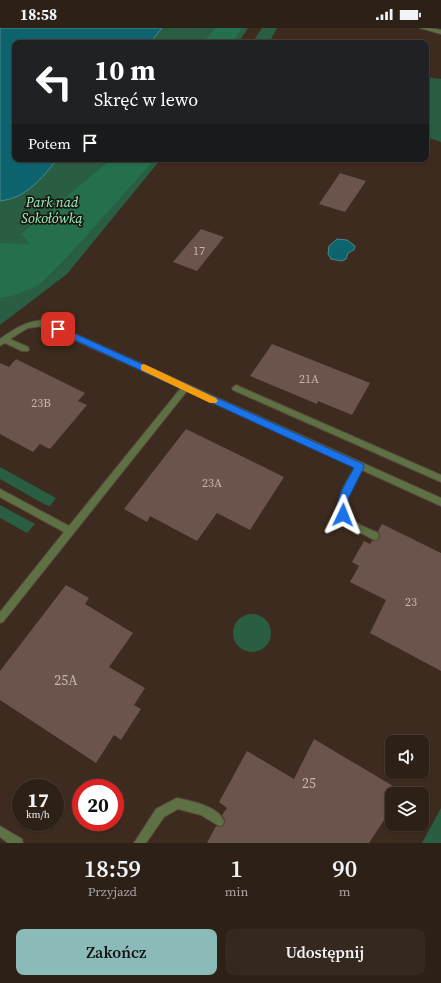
<!DOCTYPE html>
<html lang="pl">
<head>
<meta charset="utf-8">
<style>
	:root { --surface:#2d2016; --page:#35281f; --text:#f1f3f6; --muted:#a7a3a1; --line:#483e35; --accent:#8bbbb9 }
	body { margin:0; font-family:"Source Serif 4",serif; background:var(--page); color:var(--text); height:100vh; display:flex; flex-direction:column; font-size:15px; white-space:nowrap }
	* { box-sizing:border-box; margin:0 }
	p { font-size:13px; color:var(--muted) }
	.icon { flex:none; width:22px; height:22px; fill:none; stroke:currentColor; stroke-width:2; stroke-linecap:round; stroke-linejoin:round }
	.map { position:relative; height:815px; overflow:hidden }
	.panel { display:flex; flex-direction:column; background:var(--surface); flex:1 }
	.panel>* { flex:none }
	.hud { position:absolute; left:12px; top:12px; width:417px; height:122px; border-radius:8px; box-shadow:0 1px 3px #0004,0 0 0 1px var(--line); background:#202124; color:#fff; overflow:hidden }
	.fabs { position:absolute; left:385px; top:707px; display:grid; gap:8px }
	.fabs a { display:grid; place-items:center; width:44px; height:44px; border-radius:8px; background:var(--surface); box-shadow:0 1px 3px #0004,0 0 0 1px var(--line); font-size:20px }
	.speed { position:absolute; left:12px; top:751px; display:flex; gap:8px; font-size:20px; font-weight:700; text-align:center }
	.speed>* { display:grid; place-content:center; width:52px; height:52px; border-radius:50%; background:var(--surface); box-shadow:0 1px 3px #0004,0 0 0 1px var(--line); line-height:1 }
	.speed small { font-size:10px; font-weight:400 }
	.speed .limit { border:6px solid #d22; background:#fff; color:#111 }
	.pin { position:absolute; display:grid; place-items:center; width:34px; height:34px; color:#fff; margin:-17px; border-radius:8px; box-shadow:0 2px 6px #0006 }
	.me { position:absolute; width:44px; margin:-22px; rotate:2deg; stroke-linejoin:round; filter:drop-shadow(0 0 3px #0008) }
	.turn { display:flex; align-items:center; gap:14px; height:84px; padding:0 16px; font-size:18px }
	.turn .icon { width:52px; height:52px; stroke-width:2.5 }
	.turn b { display:block; font-size:28px; line-height:34px }
	.then { display:flex; align-items:center; height:38px; padding:0 16px; background:#0003; gap:8px; font-size:15px }
	.eta { display:flex; justify-content:space-evenly; align-items:center; height:68px; text-align:center }
	.eta b { font-size:24px; font-weight:600; line-height:28px }
	.button { display:flex; gap:8px; margin-top:auto; padding:8px 16px }
	.button a { flex:1; height:46px; border-radius:8px; background:var(--accent); color:#111; font-size:16px; font-weight:600; line-height:46px; text-align:center }
	.button a+a { background:var(--page); color:var(--text) }
	.status { display:flex; justify-content:space-between; align-items:center; height:28px; padding:0 20px; background:var(--surface); direction:ltr }
	.status svg { height:11px; fill:currentColor }
	.map>svg:first-child { display:block }
	.green { fill:#295e43 }
	.forest { fill:#24704d }
	.water { fill:#0e646e; stroke:#4e878b }
	.building { fill:#6b544c }
	.lines { fill:none; stroke-linecap:round; stroke-linejoin:round }
	.lane-casing { stroke:#57473a; stroke-width:2 }
	.lane { fill:#5d7145; fill-rule:evenodd }
	.route { fill:#1a73e8; stroke:#114b97 }
	.slow { fill:#f59e0b }
	.labels { text-anchor:middle; dominant-baseline:central; stroke-width:3.5; stroke-linejoin:round; paint-order:stroke }
	.number-label { font-size:12px; fill:#c5b7af }
	.park-label { font-size:14px; font-style:italic; fill:#91f8c1; stroke:#1d1510 }
	.near-number-label { font-size:14px; fill:#c5b7af }
</style>
</head>
<body>
<div class="status"><b>18:58</b><svg viewBox="0 0 49 12"><path d="M0 12V9h3v3zM5 12V6h3v6zM10 12V3h3v9zM15 12V0h3v12zM26 1h20v11H26zM47 4h2v5h-2z"/></svg></div>
<div class="map">
<svg width="441" height="815" viewBox="0 0 441 815">
	<rect width="100%" height="100%" fill="#3c2b1e"/>
	<!-- green -->
	<g class="green">
		<polygon points="0,0 248,0 238,15 15,15 15,131 161,131 67,246 0,297"/>
		<polygon points="262,0 277,0 269,15 252,15"/>
		<polygon points="426,49 441,51 441,114 426,109"/>
		<polygon points="0,439 56,470 50,478 44,476 0,451"/>
		<polygon points="0,477 35,496 27,505 0,490"/>
		<circle cx="252" cy="605" r="19"/>
		<polygon points="441,780 441,815 422,815"/>
	</g>
	<!-- forest -->
	<g class="forest">
		<polygon points="216,0 242,0 232,15 202,15"/>
		<polygon points="112,131 155,131 68,228 39,257 16,267 0,270 0,215 30,216 21,206"/>
	</g>
	<!-- water -->
	<g class="water">
		<path d="M0,0H162L150,15H15V131H57C42,150 27,170 0,173Z"/>
		<polygon points="337,211 347,212 355,218 354,222 348,225 346,231 342,233 331,231 328,226 329,218"/>
	</g>
	<!-- building -->
	<g class="building">
		<polygon points="340,145 366,153 345,184 319,176"/>
		<polygon points="201,201 224,209 197,243 173,234"/>
		<polygon points="272,316 370,355 352,387 318,373 317,376 250,348"/>
		<polygon points="16,331 85,365 78,373 87,377 50,421 40,416 33,424 0,406 0,335 9,339"/>
		<polygon points="186,401 284,449 250,502 217,485 197,513 150,488 147,494 124,481"/>
		<polygon points="382,496 441,525 441,643 370,605 386,572 350,554 359,538 352,534 364,513 370,516 372,513 379,511 380,508 378,503"/>
		<polygon points="66,557 89,570 85,576 133,605 109,639 145,660 134,677 141,681 121,712 114,707 96,735 0,672 0,643"/>
		<polygon points="314,711 403,764 401,766 392,766 392,780 369,815 207,815 216,798 219,799 224,797 225,792 222,787 227,780 219,774 247,723 294,751"/>
	</g>
	<g class="lines">
		<!-- lane casing -->
		<g class="lane-casing">
			<g id="lane">
				<polygon points="420,0 430,0 441,2 441,6"/>
				<path d="M44,292L441,470V478L362,442C354,456 337,479 353,492C360,498 370,501 378,505L379,508L378,511L375,512L372,511C364,506 354,503 347,498C327,481 345,456 355,439L187,363L3,594L0,595V584L64,504L0,469V461L69,498L181,360L43,298L28,300L10,311L28,319L29,321L28,323H22L5,315L0,318V311C14,301 26,293 44,292Z"/>
				<polygon points="236,357 441,447 441,454 233,362 232,360"/>
				<path d="M177,770C191,773 218,778 224,793L223,797L219,798L201,787L178,781L164,789L146,815H134L156,781Z"/>
				<polygon points="0,798 22,811 23,815 8,815 0,809"/>
			</g>
		</g>
		<!-- lane -->
		<use href="#lane" class="lane"/>
	</g>
	<!-- route -->
	<path class="route" d="M58,298L363,436L364,439L348,471L347,490H340C332,473 346,456 354,440L55,303L54,301Z"/>
	<!-- slow -->
	<polygon class="slow" points="144,336 216,370 218,373 216,375 210,375 141,342 141,337"/>
	<g class="labels">
		<!-- number labels -->
		<g class="number-label">
			<text x="199" y="223">17</text>
			<text x="309" y="351">21A</text>
			<text x="41" y="375">23B</text>
			<text x="212" y="455">23A</text>
			<text x="411" y="574">23</text>
		</g>
		<!-- park labels -->
		<g class="park-label">
			<text x="52" y="174">Park nad<tspan x="52" dy="16">Sokołówką</tspan></text>
		</g>
		<!-- near-number labels -->
		<g class="near-number-label">
			<text x="66" y="652">25A</text>
			<text x="309" y="755">25</text>
		</g>
	</g>
</svg>
<div class="fabs">
<a><svg class="icon" aria-label="sound" viewBox="0 0 24 24"><path d="M4 9h4l5-4v14l-5-4H4zM17 9q2 3 0 6"/></svg></a>
<a><svg class="icon" aria-label="layers" viewBox="0 0 24 24"><path d="M12 4l9 5-9 5-9-5zM3 14l9 5 9-5"/></svg></a>
</div>
<div class="speed"><div>17<small>km/h</small></div><div class="limit">20</div></div>
<div class="pin" style="left:58px;top:301px;background:#d93025"><svg class="icon" aria-label="arrive" viewBox="0 0 24 24"><path d="M6 21V4h12l-3 4 3 4H6"/></svg></div>
<svg class="me" style="left:343px;top:487px" viewBox="-20 -20 40 40"><path d="M0-17L14 15 0 8-14 15z" fill="#1a73e8" stroke="#fff" stroke-width="4"/></svg>
<div class="hud">
<div class="turn"><svg class="icon" aria-label="left" viewBox="0 0 24 24"><path d="M17 20v-9H6M10 6l-5 5 5 5"/></svg><div><b>10 m</b>Skręć w lewo</div></div>
<div class="then">Potem<svg class="icon" aria-label="arrive" viewBox="0 0 24 24"><path d="M6 21V4h12l-3 4 3 4H6"/></svg></div>
</div>
</div>
<section class="panel">
<div class="eta">
<div><b>18:59</b><p>Przyjazd</p></div>
<div><b>1</b><p>min</p></div>
<div><b>90</b><p>m</p></div>
</div>
<div class="button"><a>Zakończ</a><a>Udostępnij</a></div>
</section>
</body>
</html>
